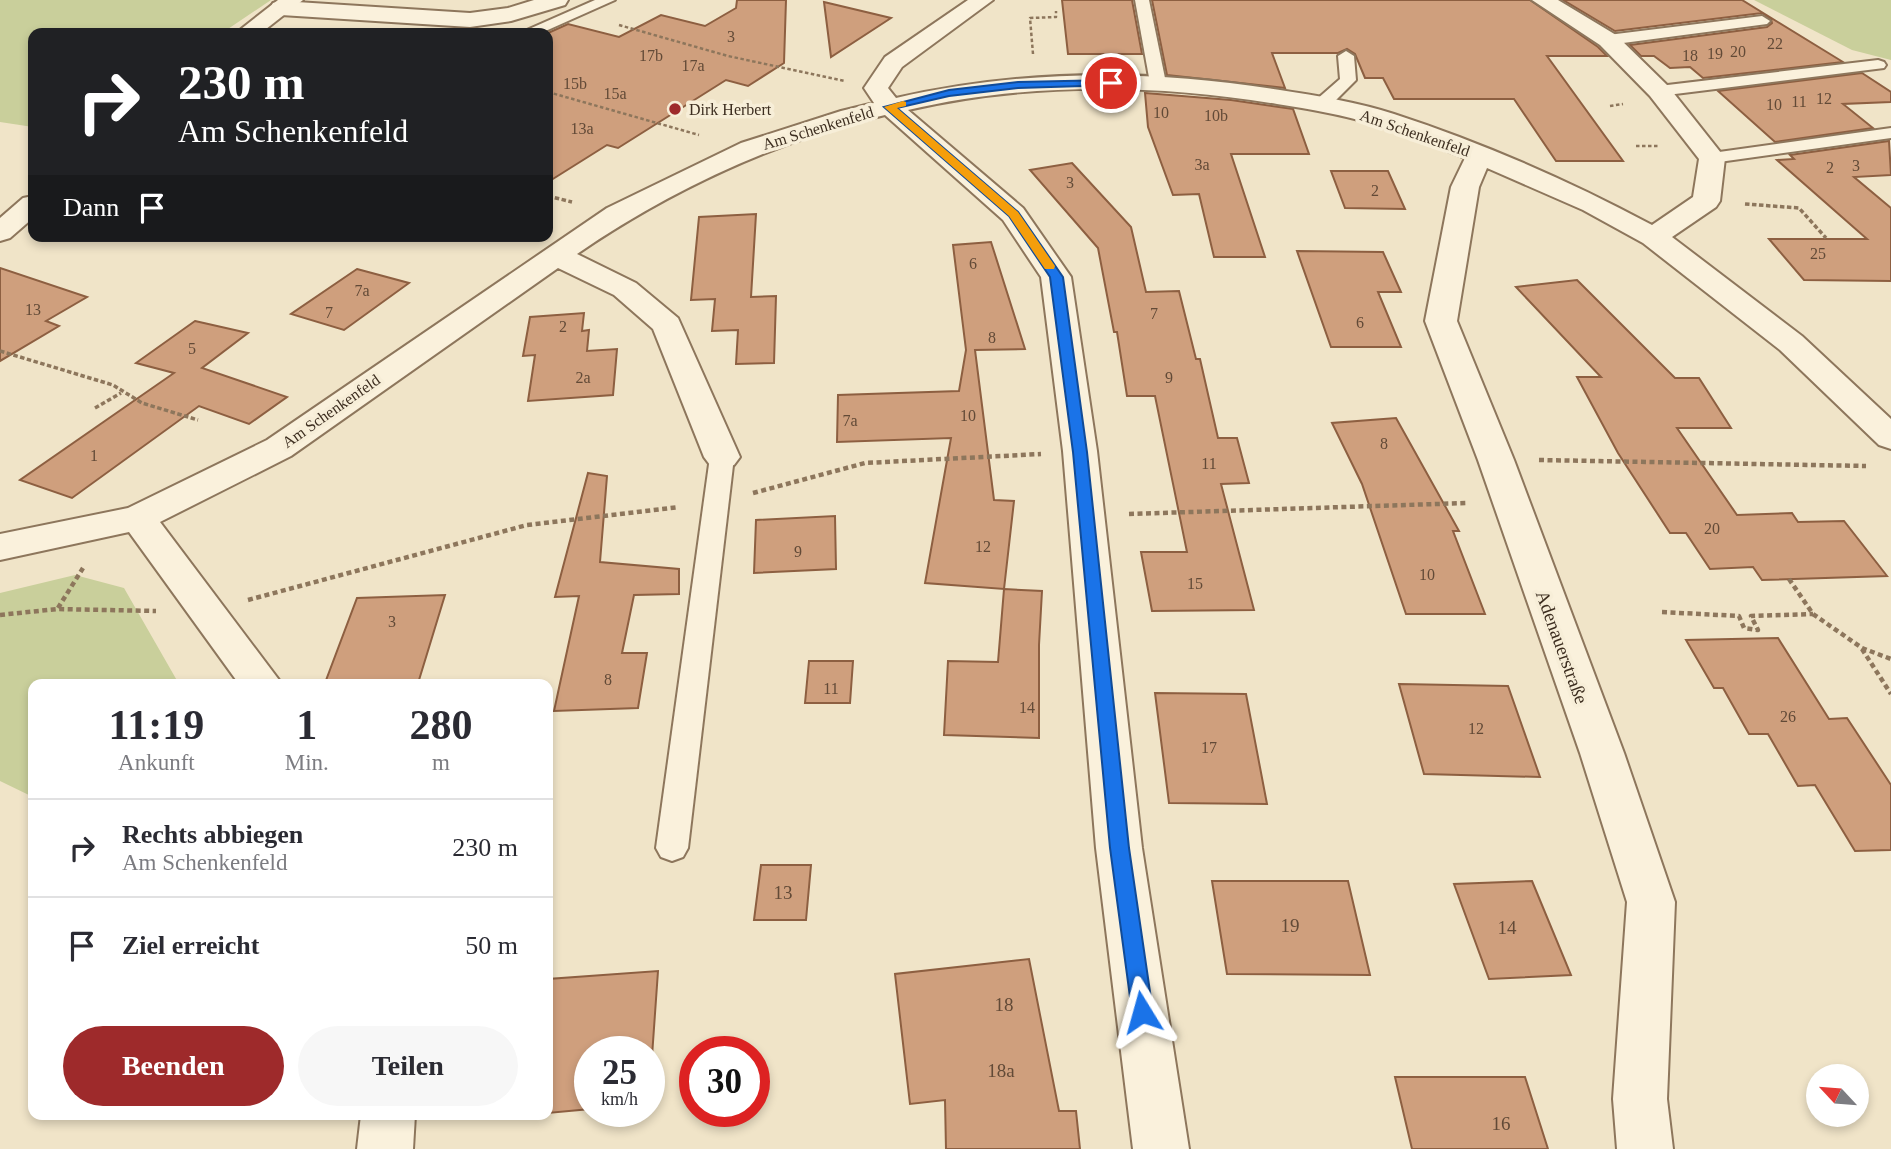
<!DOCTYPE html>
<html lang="de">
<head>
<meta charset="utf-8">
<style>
	:root { --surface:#fff; --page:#f7f7f7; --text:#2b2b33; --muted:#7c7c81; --line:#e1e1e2; --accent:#9e2a2b }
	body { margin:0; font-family:"Times New Roman",serif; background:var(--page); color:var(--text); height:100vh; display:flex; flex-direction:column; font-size:26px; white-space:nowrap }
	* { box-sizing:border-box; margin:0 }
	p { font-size:23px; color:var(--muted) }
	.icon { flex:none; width:38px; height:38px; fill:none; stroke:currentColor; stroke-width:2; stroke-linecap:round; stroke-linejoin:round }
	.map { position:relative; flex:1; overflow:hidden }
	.panel { position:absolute; left:28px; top:679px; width:525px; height:441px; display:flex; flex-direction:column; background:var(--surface); border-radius:14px; box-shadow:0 4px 10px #0003 }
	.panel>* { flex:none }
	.top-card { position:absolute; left:28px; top:28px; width:525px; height:214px; border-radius:14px; box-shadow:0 4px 10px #0003; background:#202124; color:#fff; overflow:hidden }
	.needle { width:46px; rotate:296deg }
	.controls { position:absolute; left:1806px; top:1064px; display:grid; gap:14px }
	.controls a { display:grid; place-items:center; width:63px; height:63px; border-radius:50%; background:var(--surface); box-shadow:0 4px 10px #0003; font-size:35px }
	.speed { position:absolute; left:574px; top:1036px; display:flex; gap:14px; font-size:35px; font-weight:700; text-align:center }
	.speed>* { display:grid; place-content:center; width:91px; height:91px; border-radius:50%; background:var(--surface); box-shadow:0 4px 10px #0003; line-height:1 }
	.speed small { font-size:18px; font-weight:400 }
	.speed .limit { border:10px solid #d22; background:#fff; color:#111 }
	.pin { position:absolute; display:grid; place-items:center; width:60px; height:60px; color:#fff; margin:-30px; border:4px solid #fff; border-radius:50%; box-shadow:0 2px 7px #0007 }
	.me { position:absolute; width:77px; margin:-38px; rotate:352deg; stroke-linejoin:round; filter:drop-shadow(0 0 5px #0008) }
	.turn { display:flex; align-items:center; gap:24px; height:147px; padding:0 35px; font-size:32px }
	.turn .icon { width:91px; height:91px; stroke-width:2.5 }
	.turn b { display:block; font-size:49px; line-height:60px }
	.then { display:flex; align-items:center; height:66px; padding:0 35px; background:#0003; gap:14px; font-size:26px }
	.eta { display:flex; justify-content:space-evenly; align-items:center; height:119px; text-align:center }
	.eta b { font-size:42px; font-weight:700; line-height:49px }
	.cta { display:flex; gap:14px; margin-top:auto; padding:14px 35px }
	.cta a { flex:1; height:80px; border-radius:42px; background:var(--accent); color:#fff; font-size:28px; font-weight:700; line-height:80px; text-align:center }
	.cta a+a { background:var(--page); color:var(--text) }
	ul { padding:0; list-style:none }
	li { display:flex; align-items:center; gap:21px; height:98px; padding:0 35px; border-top:2px solid var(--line) }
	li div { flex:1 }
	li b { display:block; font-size:26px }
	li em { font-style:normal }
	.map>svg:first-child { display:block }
	.green { fill:#c9cf9b }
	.building { fill:#cf9f7d; stroke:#8d5f41; stroke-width:2 }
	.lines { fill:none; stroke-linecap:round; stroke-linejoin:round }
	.service-casing { stroke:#8d765c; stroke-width:4 }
	.minor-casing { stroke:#8d765c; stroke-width:4 }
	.tertiary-casing { stroke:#8d765c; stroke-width:4 }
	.path-far2 { stroke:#8d765c; stroke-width:2.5; stroke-dasharray:3.5 2.5; stroke-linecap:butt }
	.path-far1 { stroke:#8d765c; stroke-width:3.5; stroke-dasharray:4.5 2.5; stroke-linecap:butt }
	.path { stroke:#8d765c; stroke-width:4.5; stroke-dasharray:5 3.5; stroke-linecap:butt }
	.service { fill:#faf1dc; fill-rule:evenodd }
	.minor { fill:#faf1dc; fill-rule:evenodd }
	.tertiary { fill:#faf1dc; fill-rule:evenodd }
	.route { fill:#1a73e8; stroke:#114b97; stroke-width:2 }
	.slow { fill:#f59e0b }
	.poi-dot { fill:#9e2a2b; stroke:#f7eed8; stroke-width:2.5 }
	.labels { text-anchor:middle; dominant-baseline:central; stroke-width:7; stroke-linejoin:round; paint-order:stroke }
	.number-label { font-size:16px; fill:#624a37 }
	.far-poi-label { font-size:16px; fill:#3d2e20; stroke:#f7eed8; text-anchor:start }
	.far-street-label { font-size:16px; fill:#3d2e20; stroke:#f7eed8 }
	.street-label { font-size:19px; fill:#3d2e20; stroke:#f7eed8 }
	.near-number-label { font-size:19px; fill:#624a37 }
</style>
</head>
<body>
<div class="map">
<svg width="1891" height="1149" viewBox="0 0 1891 1149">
	<rect width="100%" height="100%" fill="#f0e4c8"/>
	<!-- green -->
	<g class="green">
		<polygon points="0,0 271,0 222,33 33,33 33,127 0,122"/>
		<polygon points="1754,0 1891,0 1891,60 1852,50"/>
		<polygon points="75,575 124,588 179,684 33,684 33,797 0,781 0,593"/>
	</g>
	<!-- building -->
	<g class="building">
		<polygon points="737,0 786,0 784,63 748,86 726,80 618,148 607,145 548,182 548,33 568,24 619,37 661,15 705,26 736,8"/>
		<polygon points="1062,0 1132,0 1142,54 1068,54"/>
		<polygon points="1152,0 1530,0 1598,47 1607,56 1547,56 1623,161 1556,161 1514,99 1394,99 1383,78 1365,78 1355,54 1347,49 1338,53 1272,53 1285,88 1167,75"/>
		<polygon points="1563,0 1742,0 1843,62 1703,78 1690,67 1670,68 1654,56 1641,56 1630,45 1767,27 1772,23 1771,19 1762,13 1615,31"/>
		<polygon points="824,2 891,18 831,57"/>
		<polygon points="1862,73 1891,92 1891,102 1843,104 1873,128 1775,142 1718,91"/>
		<polygon points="1145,93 1231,100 1293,109 1309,154 1231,154 1265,257 1214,257 1199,194 1173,195 1148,127"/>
		<polygon points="1889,141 1891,175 1854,177 1891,208 1891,281 1804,280 1769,239 1867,239 1777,160 1794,159 1790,155"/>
		<polygon points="1072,163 1131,227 1146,292 1179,291 1196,359 1200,359 1218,438 1237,438 1249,483 1221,484 1254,610 1152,611 1141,552 1187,552 1155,396 1127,396 1117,332 1114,332 1098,248 1030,170"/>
		<polygon points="1331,171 1388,171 1405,209 1345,208"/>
		<polygon points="756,214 751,297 776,296 774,363 736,364 738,330 712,331 715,299 691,300 699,217"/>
		<polygon points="991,242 1025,349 975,350 994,500 1014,501 1004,589 925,583 951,438 837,442 838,395 959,391 966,350 953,245"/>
		<polygon points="1297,251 1383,252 1401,292 1378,292 1401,347 1331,347"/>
		<polygon points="0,268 87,297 46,321 59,326 0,361"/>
		<polygon points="357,269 409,283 344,330 291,314"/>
		<polygon points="1577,280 1675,378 1699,378 1731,428 1677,428 1737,515 1792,513 1798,522 1844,521 1887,576 1762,580 1753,567 1710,569 1686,533 1670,533 1618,453 1577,377 1601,377 1516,287"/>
		<polygon points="584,313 582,331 589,330 587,351 617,349 613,395 528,401 535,355 523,356 530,317"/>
		<polygon points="195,321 248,333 202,368 287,397 249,424 199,406 72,498 20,480 174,373 136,363"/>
		<polygon points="1396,418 1459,531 1453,531 1485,614 1406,614 1362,484 1332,423"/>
		<polygon points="588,473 607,476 600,562 679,569 679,594 634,595 622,653 647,653 638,708 554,711 579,596 555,597"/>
		<polygon points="835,516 836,569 754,573 756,520"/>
		<polygon points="1004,589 1042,591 1039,645 1039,738 944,735 948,661 998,662"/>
		<polygon points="445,595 419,680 325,683 357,598"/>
		<polygon points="1778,638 1829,719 1847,718 1891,785 1891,850 1855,851 1815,785 1798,786 1768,734 1749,734 1723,688 1714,688 1686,640"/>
		<polygon points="809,661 853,661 850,703 805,703"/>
		<polygon points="1399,684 1508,686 1540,777 1424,774"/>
		<polygon points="1155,693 1246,694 1267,804 1169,803"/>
		<polygon points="761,865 811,865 806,920 754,920"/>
		<polygon points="1212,881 1348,881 1370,975 1227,974"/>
		<polygon points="1532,881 1571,975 1489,979 1454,884"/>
		<polygon points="1029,959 1059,1111 1076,1111 1080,1149 946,1149 945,1100 910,1104 895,974"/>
		<polygon points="658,971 649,1099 649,1052 590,1052 590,1109 548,1113 548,979"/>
		<polygon points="1395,1077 1525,1077 1548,1149 1412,1149"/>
	</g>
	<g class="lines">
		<!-- service casing -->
		<g class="service-casing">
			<g id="service">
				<polygon points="595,0 615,0 541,33 520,33"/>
				<polygon points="1135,0 1149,0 1166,83 1164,86 1152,86 1150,83"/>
				<polygon points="1762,16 1770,21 1767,24 1608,45 1600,40 1608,35"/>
				<polygon points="1346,51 1354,56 1356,80 1328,108 1316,108 1314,104 1316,100 1340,79 1338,56"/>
				<polygon points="1878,60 1884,62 1886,65 1884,68 1659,96 1651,91 1659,86"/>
				<polygon points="1891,128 1891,138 1712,163 1703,158 1712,153"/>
				<polygon points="722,450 730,452 734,457 688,848 683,857 672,861 661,857 656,848 710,457 714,452"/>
			</g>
		</g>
		<!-- minor casing -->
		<g class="minor-casing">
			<g id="minor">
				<polygon points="534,0 568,0 565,5 511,21 470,27 281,15 273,13 270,8 273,3 281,1 470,13 508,8"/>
				<path d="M968,0H993L902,67L888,88L896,98C1022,69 1153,69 1280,90C1318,96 1357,102 1394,114C1483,143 1570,181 1652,225L1693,197L1699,159L1650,96L1600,45L1532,0H1558L1616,35L1668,86L1725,158L1720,201L1716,207L1672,237L1802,336L1891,419V449L1879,445L1780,350L1643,243L1583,210L1487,168L1479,187L1457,321L1514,460L1624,753L1675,902L1667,1099L1673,1149H1617L1613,1099L1627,902L1580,753L1478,460L1425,321L1451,187L1465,158C1436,147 1406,134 1376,125C1344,115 1310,109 1277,104C1156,84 1028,82 908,110L1023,208L1071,277L1097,451L1142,848L1189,1149H1133L1096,848L1063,451L1041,277L1003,220L885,115C775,141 669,191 577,254L636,283L678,318L740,457L734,465L722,468L710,465L704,457L653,329L614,295L558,268L291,456L160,522L282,684H239L129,532L0,560V534L128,508L267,440L607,208L741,143L841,111L874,103L864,88L885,57Z"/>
				<polygon points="361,1115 415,1115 413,1149 357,1149"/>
			</g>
		</g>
		<!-- tertiary casing -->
		<g class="tertiary-casing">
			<g id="tertiary">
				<polygon points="278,0 303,0 261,33 236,33"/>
				<polygon points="33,196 33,218 10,238 0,241 0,218 23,198"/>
			</g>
		</g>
		<!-- path-far2 -->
		<g class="path-far2">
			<polyline points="619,25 728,56 845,81"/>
			<polyline points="1033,54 1030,18 1056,17 1056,11"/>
			<polyline points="548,92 699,135"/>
			<polyline points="1610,106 1623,104"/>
			<polyline points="1636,146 1659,146"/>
		</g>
		<!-- path-far1 -->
		<g class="path-far1">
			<polyline points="548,196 572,202"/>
			<polyline points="1745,204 1799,208 1826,238"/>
			<polyline points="0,351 113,385 142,403 198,420"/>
			<polyline points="95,408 121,393"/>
		</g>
		<!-- path -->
		<g class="path">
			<polyline points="1539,460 1866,466"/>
			<polyline points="753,493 865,463 1041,454"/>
			<polyline points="1129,514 1467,503"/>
			<polyline points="1789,579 1813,614 1862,648 1891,659"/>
			<polyline points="248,600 527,525 679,507"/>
			<polyline points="58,608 83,568"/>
			<polyline points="1662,612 1739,616 1744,628 1758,630 1751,616 1813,614"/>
			<polyline points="0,615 57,609 156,611"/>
			<polyline points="1862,649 1891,694"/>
		</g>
		<!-- service -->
		<use href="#service" class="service"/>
		<!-- minor -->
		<use href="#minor" class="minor"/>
		<!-- tertiary -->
		<use href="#tertiary" class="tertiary"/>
	</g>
	<!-- route -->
	<polygon class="route" points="1111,80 1116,83 1115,85 1018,88 949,96 897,108 1018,212 1063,277 1087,452 1129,848 1153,1012 1150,1019 1142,1022 1135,1019 1132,1012 1110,848 1073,452 1050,277 1009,216 884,107 949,90 1018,82"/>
	<!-- slow -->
	<polygon class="slow" points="903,101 906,102 906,106 897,108 1018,212 1055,266 1054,269 1045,269 1009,216 884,107"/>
	<!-- markers -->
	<circle class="poi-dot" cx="675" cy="109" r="7"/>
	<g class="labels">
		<!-- number labels -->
		<g class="number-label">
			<text x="731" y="36">3</text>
			<text x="1775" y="43">22</text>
			<text x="1738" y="51">20</text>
			<text x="1715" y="53">19</text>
			<text x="651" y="55">17b</text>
			<text x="1690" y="55">18</text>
			<text x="693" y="65">17a</text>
			<text x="575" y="83">15b</text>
			<text x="615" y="93">15a</text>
			<text x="1824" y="98">12</text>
			<text x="1799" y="101">11</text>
			<text x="1774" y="104">10</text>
			<text x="1161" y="112">10</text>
			<text x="1216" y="115">10b</text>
			<text x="582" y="128">13a</text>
			<text x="1202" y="164">3a</text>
			<text x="1856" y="165">3</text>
			<text x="1830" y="167">2</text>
			<text x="1070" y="182">3</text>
			<text x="1375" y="190">2</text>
			<text x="1818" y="253">25</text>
			<text x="973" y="263">6</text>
			<text x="362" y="290">7a</text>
			<text x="33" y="309">13</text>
			<text x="329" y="312">7</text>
			<text x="1154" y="313">7</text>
			<text x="1360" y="322">6</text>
			<text x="563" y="326">2</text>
			<text x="992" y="337">8</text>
			<text x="192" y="348">5</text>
			<text x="583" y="377">2a</text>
			<text x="1169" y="377">9</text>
			<text x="968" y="415">10</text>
			<text x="850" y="420">7a</text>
			<text x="1384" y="443">8</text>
			<text x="94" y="455">1</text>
			<text x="1209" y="463">11</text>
			<text x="1712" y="528">20</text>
			<text x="983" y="546">12</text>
			<text x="798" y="551">9</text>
			<text x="1427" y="574">10</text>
			<text x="1195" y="583">15</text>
			<text x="392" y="621">3</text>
			<text x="608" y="679">8</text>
			<text x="831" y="688">11</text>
			<text x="1027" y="707">14</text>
			<text x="1788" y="716">26</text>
			<text x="1476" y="728">12</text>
			<text x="1209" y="747">17</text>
		</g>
		<!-- far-poi labels -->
		<g class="far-poi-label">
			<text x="689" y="109">Dirk Herbert</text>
		</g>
		<!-- far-street labels -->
		<g class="far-street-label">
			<text transform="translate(818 128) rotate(-17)">Am Schenkenfeld</text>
			<text transform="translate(1415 133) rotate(19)">Am Schenkenfeld</text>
			<text transform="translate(331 411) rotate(-35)">Am Schenkenfeld</text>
		</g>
		<!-- street labels -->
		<g class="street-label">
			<text transform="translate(1562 647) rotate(70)">Adenauerstraße</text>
		</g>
		<!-- near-number labels -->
		<g class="near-number-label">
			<text x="783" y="892">13</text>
			<text x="1290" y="925">19</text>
			<text x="1507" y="927">14</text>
			<text x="1004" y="1004">18</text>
			<text x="1001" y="1070">18a</text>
			<text x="1501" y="1123">16</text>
		</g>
	</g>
</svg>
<div class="controls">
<a><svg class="needle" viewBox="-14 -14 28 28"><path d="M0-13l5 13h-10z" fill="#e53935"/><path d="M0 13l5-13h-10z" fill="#7c7c81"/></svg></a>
</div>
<div class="speed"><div>25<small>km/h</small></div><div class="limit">30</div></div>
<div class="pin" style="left:1111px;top:83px;background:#d93025"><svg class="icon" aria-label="arrive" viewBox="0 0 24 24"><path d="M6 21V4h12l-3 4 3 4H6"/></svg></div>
<svg class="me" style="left:1142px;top:1012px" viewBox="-20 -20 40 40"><path d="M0-17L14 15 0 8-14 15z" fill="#1a73e8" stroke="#fff" stroke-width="4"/></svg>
<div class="top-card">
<div class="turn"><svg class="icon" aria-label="right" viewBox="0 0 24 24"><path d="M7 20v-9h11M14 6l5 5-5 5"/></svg><div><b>230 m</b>Am Schenkenfeld</div></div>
<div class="then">Dann<svg class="icon" aria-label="arrive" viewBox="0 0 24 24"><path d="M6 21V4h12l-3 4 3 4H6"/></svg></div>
</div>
<section class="panel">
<div class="eta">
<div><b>11:19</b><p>Ankunft</p></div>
<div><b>1</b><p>Min.</p></div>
<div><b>280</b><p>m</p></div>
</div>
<ul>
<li><svg class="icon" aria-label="right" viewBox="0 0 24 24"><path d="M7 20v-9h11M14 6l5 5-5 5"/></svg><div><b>Rechts abbiegen</b><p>Am Schenkenfeld</p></div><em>230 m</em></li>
<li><svg class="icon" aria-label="arrive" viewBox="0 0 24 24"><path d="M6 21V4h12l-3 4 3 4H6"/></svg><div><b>Ziel erreicht</b></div><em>50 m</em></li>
</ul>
<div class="cta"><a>Beenden</a><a>Teilen</a></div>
</section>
</div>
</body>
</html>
